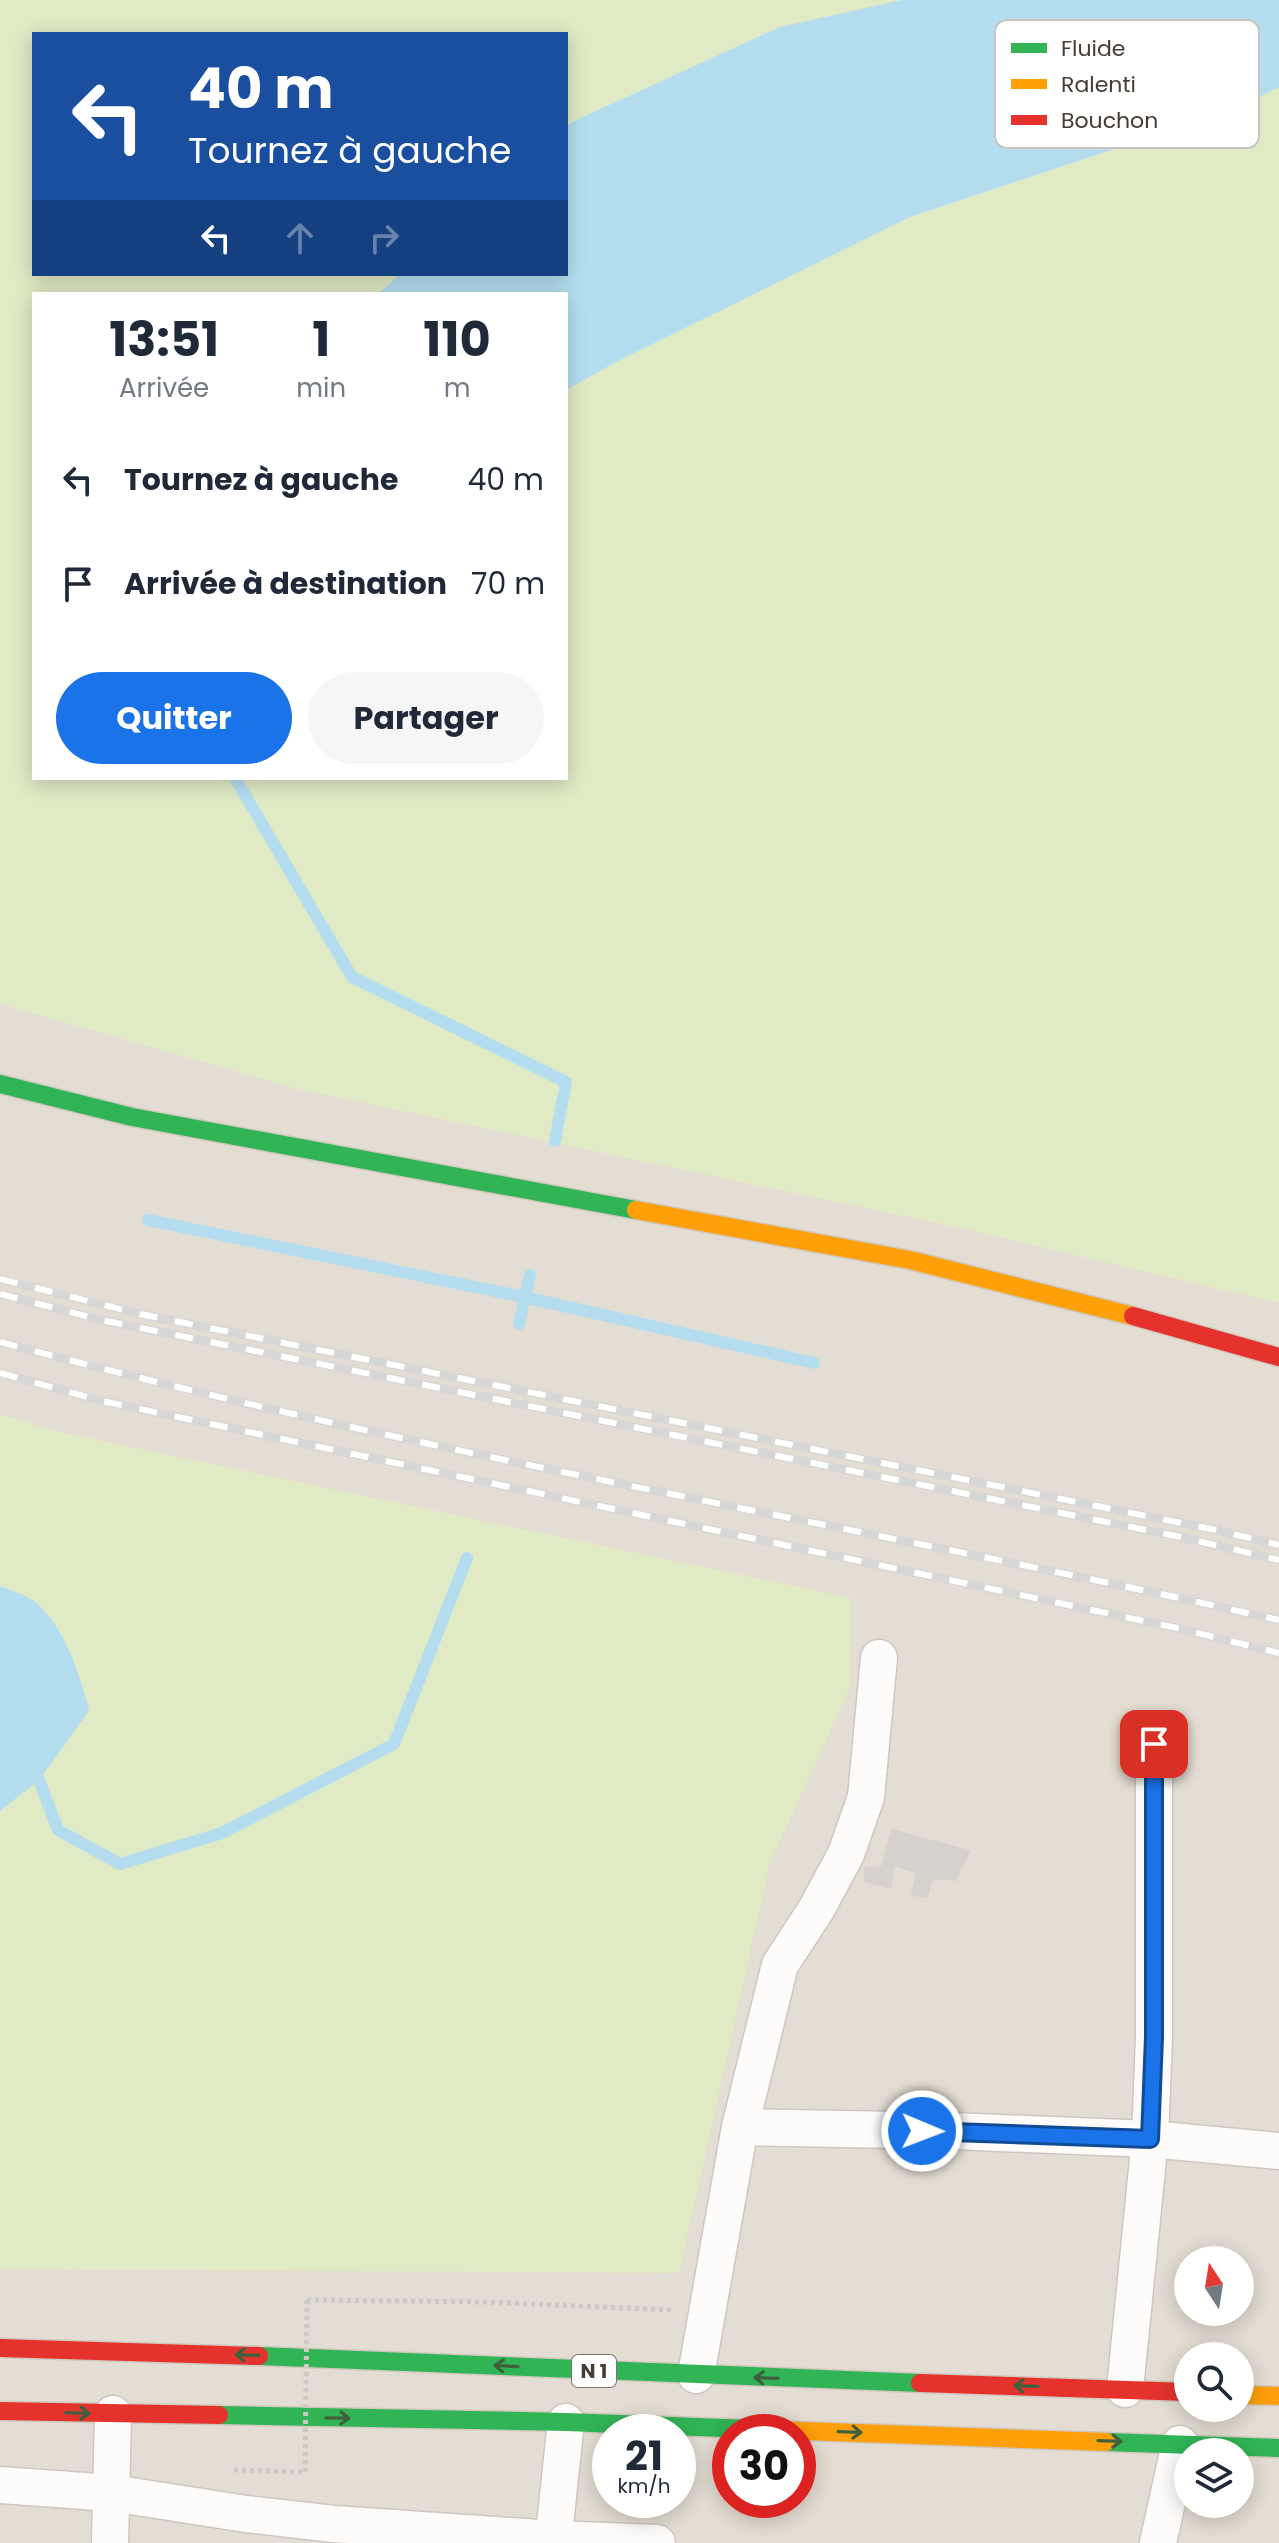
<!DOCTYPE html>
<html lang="fr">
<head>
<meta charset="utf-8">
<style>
	:root { --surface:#fff; --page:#f6f6f7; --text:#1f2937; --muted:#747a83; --accent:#1a73e8 }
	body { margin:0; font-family:Poppins,sans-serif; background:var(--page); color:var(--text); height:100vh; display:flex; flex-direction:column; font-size:30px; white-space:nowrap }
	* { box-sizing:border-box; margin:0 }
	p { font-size:26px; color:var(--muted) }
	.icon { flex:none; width:44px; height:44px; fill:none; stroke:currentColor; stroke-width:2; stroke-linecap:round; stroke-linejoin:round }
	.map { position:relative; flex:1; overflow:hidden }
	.side { position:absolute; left:32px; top:292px; width:536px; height:488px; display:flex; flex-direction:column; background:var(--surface); border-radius:0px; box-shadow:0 4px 20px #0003 }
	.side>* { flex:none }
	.banner { position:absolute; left:32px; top:32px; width:536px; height:244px; border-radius:0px; box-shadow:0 4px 20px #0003; background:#1a4fa0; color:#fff; overflow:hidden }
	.needle { width:52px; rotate:348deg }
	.tools { position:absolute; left:1174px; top:2246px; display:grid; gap:16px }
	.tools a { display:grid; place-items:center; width:80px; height:80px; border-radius:50%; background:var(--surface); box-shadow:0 4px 20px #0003; font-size:40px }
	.speed { position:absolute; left:592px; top:2414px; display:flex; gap:16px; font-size:40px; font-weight:700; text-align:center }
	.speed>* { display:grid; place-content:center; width:104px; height:104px; border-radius:50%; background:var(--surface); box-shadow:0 4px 20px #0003; line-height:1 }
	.speed small { font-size:20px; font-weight:400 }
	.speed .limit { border:12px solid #d22; background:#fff; color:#111 }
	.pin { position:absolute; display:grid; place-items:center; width:68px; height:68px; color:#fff; margin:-34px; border-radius:16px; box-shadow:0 4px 12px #0006 }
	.me { position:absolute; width:88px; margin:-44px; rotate:91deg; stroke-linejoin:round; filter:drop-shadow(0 0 6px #0008) }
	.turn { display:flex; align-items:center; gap:28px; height:168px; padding:0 24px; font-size:36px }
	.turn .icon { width:104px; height:104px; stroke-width:2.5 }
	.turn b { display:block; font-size:56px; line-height:68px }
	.lanes { display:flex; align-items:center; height:76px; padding:0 24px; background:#0003; justify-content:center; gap:40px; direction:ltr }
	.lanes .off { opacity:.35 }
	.eta { display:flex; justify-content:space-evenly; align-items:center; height:136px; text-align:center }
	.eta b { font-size:48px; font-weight:700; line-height:56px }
	.cta { display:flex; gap:16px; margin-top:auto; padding:16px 24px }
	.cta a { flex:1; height:92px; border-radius:48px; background:var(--accent); color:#fff; font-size:32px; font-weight:700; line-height:92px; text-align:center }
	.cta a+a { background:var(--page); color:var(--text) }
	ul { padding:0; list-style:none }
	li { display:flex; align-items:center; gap:24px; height:104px; padding:0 24px }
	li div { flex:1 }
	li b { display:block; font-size:30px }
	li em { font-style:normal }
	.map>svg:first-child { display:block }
	.residential { fill:#e4ddd3; fill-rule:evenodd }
	.green { fill:#e0eac4; fill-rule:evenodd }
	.water { fill:#b4def0 }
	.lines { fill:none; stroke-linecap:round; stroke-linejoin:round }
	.stream { stroke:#b4def0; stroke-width:12 }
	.building { fill:#d7d2cd; stroke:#d8d2cc; stroke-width:2 }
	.street-casing { stroke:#ccc7c2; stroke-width:39 }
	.fast-casing { stroke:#d1c9be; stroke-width:21 }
	.slow-casing { stroke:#d1c9be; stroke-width:21 }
	.jam-casing { stroke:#d1c9be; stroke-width:21 }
	.path { stroke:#cdcac6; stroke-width:5; stroke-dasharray:4 4; stroke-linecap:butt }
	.street { stroke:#fdfcfb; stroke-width:36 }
	.fast { stroke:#30b455; stroke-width:18 }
	.slow { stroke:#ff9f0a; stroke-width:18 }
	.jam { stroke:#e5322d; stroke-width:18 }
	.rail-casing { stroke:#d8d7d7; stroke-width:9 }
	.rail { stroke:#fff; stroke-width:6; stroke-dasharray:18; stroke-linecap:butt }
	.path-bridge { stroke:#cdcac6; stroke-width:5; stroke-dasharray:4 4; stroke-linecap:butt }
	.oneway { stroke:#3f603d }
	.route-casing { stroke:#114b97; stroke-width:20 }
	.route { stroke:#1a73e8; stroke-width:14 }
	.labels { text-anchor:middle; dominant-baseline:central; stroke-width:6; stroke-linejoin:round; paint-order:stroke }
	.shield { fill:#fff; stroke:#7d7670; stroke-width:2 }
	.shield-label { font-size:20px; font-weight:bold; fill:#453c33 }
	.key { fill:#fff; stroke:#c7c4c2; stroke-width:2 }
	.key-label { font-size:22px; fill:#453c33 }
</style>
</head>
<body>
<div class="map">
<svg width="1279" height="2543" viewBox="0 0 1279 2543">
	<rect width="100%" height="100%" fill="#f0ebe6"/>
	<!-- residential -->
	<path class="residential" d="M0,0H1279V2543H0ZM34,34H566V274H34ZM34,294H566V778H34ZM1188,2260H1240V2312H1188ZM1188,2356H1240V2408H1188ZM610,2432H678V2500H610ZM730,2432H798V2500H730ZM1188,2452H1240V2504H1188Z"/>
	<!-- green -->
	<g class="green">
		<path d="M0,0H1279V1303L947,1225L298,1089L0,1004ZM34,34H566V274H34ZM34,294H566V778H34Z"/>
		<polygon points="0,1414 55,1431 851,1598 851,1686 770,1863 679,2273 0,2269"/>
	</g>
	<!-- water -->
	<g class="water">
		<polygon points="902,0 1279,0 1279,87 1237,108 910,217 616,362 566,390 566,294 378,294 400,274 566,274 566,127 572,122 780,27"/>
		<path d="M0,1586C9,1590 20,1593 29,1598C62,1617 81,1677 89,1711L39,1780L0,1811Z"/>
	</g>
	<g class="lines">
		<!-- stream -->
		<g class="stream">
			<polyline points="235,778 352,977 566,1082 555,1141"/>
			<polyline points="148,1220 524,1297 814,1363"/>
			<polyline points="519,1324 530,1275"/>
			<polyline points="30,1766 39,1780 58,1830 120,1864 222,1833 394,1744 467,1558"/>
		</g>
	</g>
	<!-- building -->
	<polygon class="building" points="892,1830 969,1851 955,1880 932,1878 927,1897 912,1895 917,1873 894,1865 890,1888 865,1881 865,1868 882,1867"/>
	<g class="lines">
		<!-- street casing -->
		<g class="street-casing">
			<g id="street">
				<polyline points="740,2127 953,2131 1150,2139 1279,2151"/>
				<polyline points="696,2375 740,2127 780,1965 817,1908 846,1854 866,1797 879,1658"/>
				<polyline points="1125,2389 1150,2139 1154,2037 1154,1744"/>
				<polyline points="0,2485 112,2493 246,2514 334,2524 554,2539 657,2543"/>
				<polyline points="110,2543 113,2414"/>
				<polyline points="553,2543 566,2422"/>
				<polyline points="1158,2543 1180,2444"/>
			</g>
		</g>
		<!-- fast casing -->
		<g class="fast-casing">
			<g id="fast">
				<polyline points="0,1084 132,1117 636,1210"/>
				<polyline points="259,2356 920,2383"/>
				<polyline points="219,2415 566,2422 750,2429"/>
				<polyline points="1106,2442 1279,2448"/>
			</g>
		</g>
		<!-- slow casing -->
		<g class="slow-casing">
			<g id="slow">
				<polyline points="636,1210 910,1260 1133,1316"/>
				<polyline points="1240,2395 1279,2396"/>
				<polyline points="750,2429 1106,2442"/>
			</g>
		</g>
		<!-- jam casing -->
		<g class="jam-casing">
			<g id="jam">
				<polyline points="1133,1316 1279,1357"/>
				<polyline points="0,2348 259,2356"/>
				<polyline points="920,2383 1188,2392"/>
				<polyline points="0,2411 219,2415"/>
			</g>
		</g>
		<!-- path -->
		<g class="path">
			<polyline points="307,2300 486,2302 671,2310"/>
			<polyline points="234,2470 305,2472"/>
		</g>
		<!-- street -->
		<use href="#street" class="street"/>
		<!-- fast -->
		<use href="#fast" class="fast"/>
		<!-- slow -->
		<use href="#slow" class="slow"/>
		<!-- jam -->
		<use href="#jam" class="jam"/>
		<!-- rail casing -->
		<g class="rail-casing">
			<g id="rail">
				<polyline points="0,1279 140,1314 1216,1530 1279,1545"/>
				<polyline points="0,1294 101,1320 1176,1536 1279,1560"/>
				<path d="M0,1342C422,1455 853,1524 1279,1620"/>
				<polyline points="0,1373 102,1401 1177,1628 1279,1653"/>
			</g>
		</g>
		<!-- rail -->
		<use href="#rail" class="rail"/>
		<!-- path-bridge -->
		<polyline class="path-bridge" points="305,2472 307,2300"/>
	</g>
	<!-- one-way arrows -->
	<defs><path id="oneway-shaft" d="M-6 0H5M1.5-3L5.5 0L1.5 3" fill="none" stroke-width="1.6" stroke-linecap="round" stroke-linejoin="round" transform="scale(2)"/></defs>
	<g class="oneway">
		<use href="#oneway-shaft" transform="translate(247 2355) rotate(-178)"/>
		<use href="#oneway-shaft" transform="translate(506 2366) rotate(-177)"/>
		<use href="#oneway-shaft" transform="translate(766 2378) rotate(-178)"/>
		<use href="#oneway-shaft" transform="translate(1026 2386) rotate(-178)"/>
		<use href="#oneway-shaft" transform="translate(78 2413) rotate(2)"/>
		<use href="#oneway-shaft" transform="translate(338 2418) rotate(1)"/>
		<use href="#oneway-shaft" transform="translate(850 2432) rotate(2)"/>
		<use href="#oneway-shaft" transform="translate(1110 2441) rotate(2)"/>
	</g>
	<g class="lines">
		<!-- route casing -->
		<g class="route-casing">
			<polyline id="route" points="922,2131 1150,2139 1154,2037 1154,1744"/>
		</g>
		<!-- route -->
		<use href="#route" class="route"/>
	</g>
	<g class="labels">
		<!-- shield labels -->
		<rect class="shield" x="572" y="2355" width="44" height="32" rx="6"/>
		<g class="shield-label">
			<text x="594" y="2371">N 1</text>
		</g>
	</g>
	<!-- legend -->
	<rect x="995" y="20" width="264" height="128" rx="12" class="key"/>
	<rect x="1011" y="43" width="36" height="10" fill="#30b455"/>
	<rect x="1011" y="79" width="36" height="10" fill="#ff9f0a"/>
	<rect x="1011" y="115" width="36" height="10" fill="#e5322d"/>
	<g class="key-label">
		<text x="1061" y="56">Fluide</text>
		<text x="1061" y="92">Ralenti</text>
		<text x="1061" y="128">Bouchon</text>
	</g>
</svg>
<div class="tools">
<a><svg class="needle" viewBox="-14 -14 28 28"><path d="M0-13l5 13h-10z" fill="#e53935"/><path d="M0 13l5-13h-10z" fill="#747a83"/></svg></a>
<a><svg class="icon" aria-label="search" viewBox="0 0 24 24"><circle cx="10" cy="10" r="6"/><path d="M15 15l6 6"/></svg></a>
<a><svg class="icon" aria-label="layers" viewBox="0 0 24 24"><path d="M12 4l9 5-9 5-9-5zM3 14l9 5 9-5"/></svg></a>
</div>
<div class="speed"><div>21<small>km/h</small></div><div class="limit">30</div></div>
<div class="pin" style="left:1154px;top:1744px;background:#d93025"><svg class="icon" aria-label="arrive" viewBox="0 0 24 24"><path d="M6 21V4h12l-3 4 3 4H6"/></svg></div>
<svg class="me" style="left:922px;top:2131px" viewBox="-20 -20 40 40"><circle r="17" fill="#1a73e8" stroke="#fff" stroke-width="3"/><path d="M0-11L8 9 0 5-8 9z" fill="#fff"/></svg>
<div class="banner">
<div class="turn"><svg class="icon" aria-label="left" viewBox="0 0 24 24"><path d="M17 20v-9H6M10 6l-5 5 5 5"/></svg><div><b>40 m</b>Tournez à gauche</div></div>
<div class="lanes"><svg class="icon" aria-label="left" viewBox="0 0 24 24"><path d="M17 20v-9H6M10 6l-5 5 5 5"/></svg><svg class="icon off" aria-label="ahead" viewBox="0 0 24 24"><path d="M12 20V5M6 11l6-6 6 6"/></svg><svg class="icon off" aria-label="right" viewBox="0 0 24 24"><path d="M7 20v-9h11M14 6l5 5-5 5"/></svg></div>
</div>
<section class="side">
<div class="eta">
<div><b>13:51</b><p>Arrivée</p></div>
<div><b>1</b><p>min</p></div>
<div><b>110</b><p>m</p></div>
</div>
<ul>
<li><svg class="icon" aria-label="left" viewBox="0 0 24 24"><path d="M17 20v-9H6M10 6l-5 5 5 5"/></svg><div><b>Tournez à gauche</b></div><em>40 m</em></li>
<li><svg class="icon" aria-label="arrive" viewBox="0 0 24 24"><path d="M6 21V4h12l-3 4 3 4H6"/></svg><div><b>Arrivée à destination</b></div><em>70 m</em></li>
</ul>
<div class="cta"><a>Quitter</a><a>Partager</a></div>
</section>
</div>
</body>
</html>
